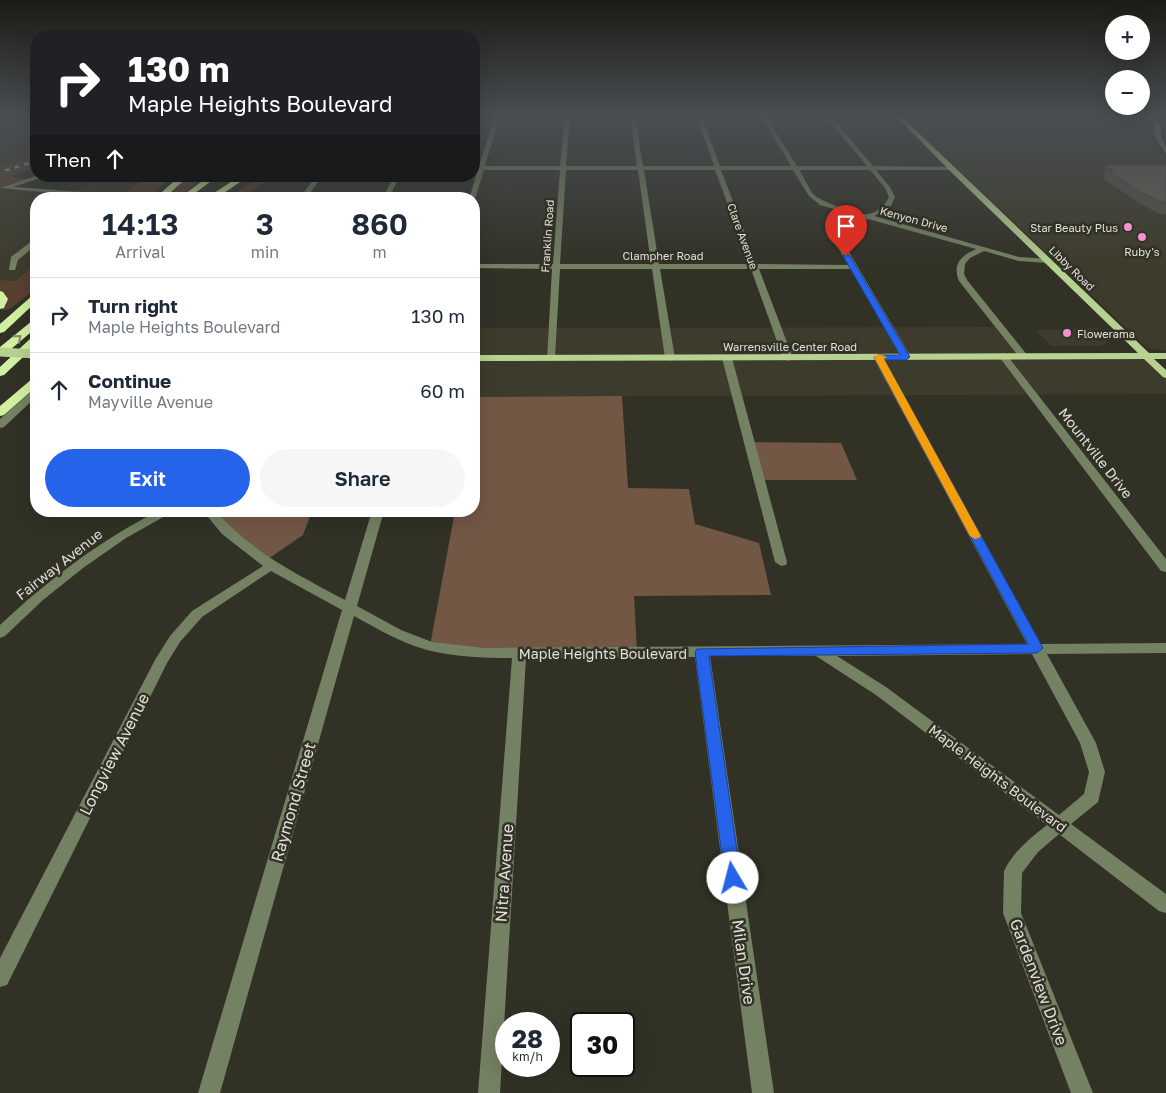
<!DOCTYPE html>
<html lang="en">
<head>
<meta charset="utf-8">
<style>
	:root { --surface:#fff; --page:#f6f6f7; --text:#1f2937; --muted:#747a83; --line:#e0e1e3; --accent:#2563eb }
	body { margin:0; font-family:"Golos Text",sans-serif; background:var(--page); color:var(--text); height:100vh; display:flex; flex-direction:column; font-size:19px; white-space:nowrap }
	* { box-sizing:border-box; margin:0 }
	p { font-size:16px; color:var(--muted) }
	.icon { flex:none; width:28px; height:28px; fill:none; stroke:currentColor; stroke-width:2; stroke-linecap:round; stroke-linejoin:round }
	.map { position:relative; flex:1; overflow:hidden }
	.sheet { position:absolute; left:30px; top:192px; width:450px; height:325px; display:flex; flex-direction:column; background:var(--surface); border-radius:20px; box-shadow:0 5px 20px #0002 }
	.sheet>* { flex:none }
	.hud { position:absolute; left:30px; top:30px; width:450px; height:152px; border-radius:20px; box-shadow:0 5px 20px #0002; background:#202124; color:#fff; overflow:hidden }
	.tools { position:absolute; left:1105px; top:15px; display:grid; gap:10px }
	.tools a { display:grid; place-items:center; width:45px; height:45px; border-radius:50%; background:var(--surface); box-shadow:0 5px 20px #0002; font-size:25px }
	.speed { position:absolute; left:495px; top:1012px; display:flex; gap:10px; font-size:25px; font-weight:700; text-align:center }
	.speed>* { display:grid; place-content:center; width:65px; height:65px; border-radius:50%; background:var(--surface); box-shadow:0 5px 20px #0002; line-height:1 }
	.speed small { font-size:12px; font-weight:400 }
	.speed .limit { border:2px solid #111; border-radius:8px; background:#fff; color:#111 }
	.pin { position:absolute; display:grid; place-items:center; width:42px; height:42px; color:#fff; margin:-51px -21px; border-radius:50% 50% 50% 0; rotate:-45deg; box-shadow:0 0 5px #0007 }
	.pin .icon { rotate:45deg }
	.me { position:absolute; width:55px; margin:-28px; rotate:352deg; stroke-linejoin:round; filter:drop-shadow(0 0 4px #0008) }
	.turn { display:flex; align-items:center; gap:18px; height:105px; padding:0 15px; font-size:22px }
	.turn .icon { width:65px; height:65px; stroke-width:2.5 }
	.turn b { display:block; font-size:35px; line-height:42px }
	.then { display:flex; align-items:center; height:48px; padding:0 15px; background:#0003; gap:10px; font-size:19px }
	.eta { display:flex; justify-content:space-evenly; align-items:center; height:85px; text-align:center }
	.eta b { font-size:30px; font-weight:600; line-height:35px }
	.primary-button { display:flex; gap:10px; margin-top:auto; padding:10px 15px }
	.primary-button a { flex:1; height:58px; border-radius:30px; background:var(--accent); color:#fff; font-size:20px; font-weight:600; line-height:58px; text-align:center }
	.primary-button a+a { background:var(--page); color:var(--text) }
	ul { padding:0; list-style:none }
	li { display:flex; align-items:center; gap:15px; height:75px; padding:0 15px; border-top:1px solid var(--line) }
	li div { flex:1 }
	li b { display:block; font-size:19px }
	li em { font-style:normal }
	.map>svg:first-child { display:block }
	.built { fill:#3d3b2b }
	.green { fill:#584031 }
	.forest { fill:#735745 }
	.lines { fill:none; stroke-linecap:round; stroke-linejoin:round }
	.minor { fill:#748162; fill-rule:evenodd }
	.major { fill:#b7d190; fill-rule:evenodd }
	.highway { fill:#d1f0a2; fill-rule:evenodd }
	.rail-casing { stroke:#98978f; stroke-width:2.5 }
	.rail { stroke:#323126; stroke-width:2; stroke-dasharray:5; stroke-linecap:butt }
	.major-bridge { stroke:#b7d190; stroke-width:9 }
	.wall { fill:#565047 }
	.building { fill:#645d52; stroke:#464139 }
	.oneway { stroke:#829064 }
	.route { fill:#2563eb; stroke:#184099 }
	.slow { fill:#f59e0b }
	.poi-dot { fill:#f690d1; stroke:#323126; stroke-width:2 }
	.labels { text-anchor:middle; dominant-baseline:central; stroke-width:5; stroke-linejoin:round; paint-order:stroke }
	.far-street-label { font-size:11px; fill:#e1e0d9; stroke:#323126 }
	.far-poi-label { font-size:11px; fill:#e1e0d9; stroke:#323126; text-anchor:end }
	.street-label { font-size:14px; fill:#e1e0d9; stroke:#323126 }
	.near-street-label { font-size:16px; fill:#e1e0d9; stroke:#323126 }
</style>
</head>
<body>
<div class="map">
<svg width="1166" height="1093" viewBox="0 0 1166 1093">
	<rect width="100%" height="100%" fill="#323126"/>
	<!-- built -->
	<g class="built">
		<polygon points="0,115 36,115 36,156 0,167"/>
		<polygon points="901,115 1144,116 1153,127 1152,142 1155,148 1166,158 1166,351 1148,348 1143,344"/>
		<polygon points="95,182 135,184 117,199 36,199 36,264 15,281 0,280 0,186 75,191"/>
		<polygon points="999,327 1023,356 1146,356 1166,375 1166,394 474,397 474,328"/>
		<polygon points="1099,328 1106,334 1103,335 1108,342 1100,346 1051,346 1036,330"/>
	</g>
	<!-- green -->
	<g class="green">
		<polygon points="36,156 36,168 11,176 28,180 0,187 0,167"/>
		<polygon points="147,176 172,176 147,199 117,199"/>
		<polygon points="189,176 206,176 176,199 163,199"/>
		<polygon points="261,176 272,176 241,199 225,199"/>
		<polygon points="36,264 36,289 8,310 1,310 6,306 7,301 0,291 0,280 15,281"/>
	</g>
	<!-- forest -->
	<g class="forest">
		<polygon points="622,396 628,488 689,489 695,524 759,543 771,595 634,596 637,652 519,654 430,646 455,511 474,511 474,406 475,397"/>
		<polygon points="749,442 841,443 857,480 759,480"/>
		<polygon points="209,511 312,511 303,535 265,561"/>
	</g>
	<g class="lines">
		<!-- minor -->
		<g class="minor">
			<path d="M495,115H500L485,166H560L565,115H570L566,166H637L630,115H635L643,166H714L696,115H701L720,166H791L761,115H765L797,166H867L824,115H830L873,166L952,167L950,170H876L890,187L895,197L891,206L874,216L1019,257L1051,259V263H1048L1019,261L984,251L970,258L965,264L964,274L967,280L1028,356L1023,359L1020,358L959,281C952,264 961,256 976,249L868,219C855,224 846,228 843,242L911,357L909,359H903L901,357L851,269H759L793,358L788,361L783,358L751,269H660L675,358L670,361L665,358L652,269H560L555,358L550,361L547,360L552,269L474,268V264H553L560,170H484L475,199L474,201V199H469L478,170H474V166H479ZM566,170H638L651,264H560ZM644,170H715L750,264H659ZM721,170H793L809,196L820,205L861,217C847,222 839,228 835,242L848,265L757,264ZM799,170H870L885,188L889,197C885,205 878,213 868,214C858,216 820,201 813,194C808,187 804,177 799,170Z"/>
			<polygon points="1145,115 1150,115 1160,124 1161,137 1166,147 1166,154 1155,137 1154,124"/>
			<polygon points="36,176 46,176 13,187 97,193 100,195 97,197 0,188"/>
			<polygon points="316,176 322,176 306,199 299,199"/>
			<polygon points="394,176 400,176 388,199 382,199"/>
			<polygon points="33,240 36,240 36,245 18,260 15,270 9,270 11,257"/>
			<polygon points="1003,353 1006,354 1166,559 1166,572 1161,571 1000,358 998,356"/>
			<path d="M878,354L883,357L1041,644L1166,643V653L1047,654L1096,743L1105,772L1098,802L1071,824L1166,894V913L1159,911L1059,834L1038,852L1022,873L1021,913L1093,1093H1071L1003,913L1004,871C1013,852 1030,838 1047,825L876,695L816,656H710L774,1093H752L695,657L526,658L500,1093H478L512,658C484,658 454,657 427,650C401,643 378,629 354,616L220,1093H198L342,610L271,571L202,617L180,642L167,663L7,985L0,987V958L155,660L170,636L192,611L263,566L222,534L203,511H216C251,552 298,575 345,600L372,511H384L357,606L401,630L432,642L484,648L1027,644L873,357ZM1032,654L1080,743L1089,772L1084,794L1059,815L886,687L837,656Z"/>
			<polygon points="727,355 732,358 787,562 786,565 781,566 775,562 722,358"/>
			<polygon points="36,389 36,397 4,427 0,428 0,419 33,390"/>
			<path d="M158,511H174L126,538L83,568L43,600L5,636L0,638V625C48,580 99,541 158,511Z"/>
		</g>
		<!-- major -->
		<g class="major">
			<polygon points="0,115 5,115 0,117"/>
			<polygon points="895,115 900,115 1149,353 1166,353 1166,359 1154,359 1166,370 1166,378 1163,377 1144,359 474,361 474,355 1138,353 948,169"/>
		</g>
		<!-- highway -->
		<g class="highway">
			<polygon points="180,176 189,176 163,199 154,199"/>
			<polygon points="209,176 218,176 187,199 178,199"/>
			<polygon points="240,176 249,176 215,199 205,199"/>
			<polygon points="0,291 3,292 8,299 4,308 0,309"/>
			<polygon points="36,294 36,302 4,332 0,333 0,324 33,295"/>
			<polygon points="36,320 36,328 4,355 0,356 0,347 32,321"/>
			<polygon points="36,336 36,345 4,375 0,376 0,367 32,337"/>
			<polygon points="36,378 36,387 4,415 0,416 0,406 32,379"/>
		</g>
		<!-- rail casing -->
		<g class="rail-casing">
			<polyline id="rail" points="0,172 36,161"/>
		</g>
		<!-- rail -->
		<use href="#rail" class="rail"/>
		<!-- major-bridge -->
		<polyline class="major-bridge" points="0,352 36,354"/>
	</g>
	<!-- wall -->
	<polygon class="wall" points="1106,165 1166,165 1166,214 1160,214 1139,203 1104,179 1105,176 1104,175"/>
	<!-- building -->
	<polygon class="building" points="1106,165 1166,165 1166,203 1164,203 1142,193 1107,170 1113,170"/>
	<!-- one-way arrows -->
	<defs><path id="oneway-chevron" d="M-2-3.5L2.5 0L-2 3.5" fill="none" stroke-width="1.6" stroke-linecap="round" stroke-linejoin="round" transform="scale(1.25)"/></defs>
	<use class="oneway" href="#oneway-chevron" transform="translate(18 338) rotate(-40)"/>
	<!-- sky -->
	<linearGradient id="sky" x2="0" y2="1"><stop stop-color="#1c1b15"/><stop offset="0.43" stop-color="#494e52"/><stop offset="1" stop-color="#494e52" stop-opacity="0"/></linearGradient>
	<rect width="1166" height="268" fill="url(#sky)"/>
	<!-- route -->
	<polygon class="route" points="846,254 850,256 910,357 906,360 884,360 1043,648 1037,653 709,656 741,878 739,883 733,885 727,883 725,878 695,652 697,649 1028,644 874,357 878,355 900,355 843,256"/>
	<!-- slow -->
	<polygon class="slow" points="875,355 882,355 887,357 884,359 981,536 979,538 975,539 970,536 874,357"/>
	<!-- markers -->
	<g class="poi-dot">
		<circle cx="1128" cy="227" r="5"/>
		<circle cx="1142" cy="237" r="5"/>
		<circle cx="1067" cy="333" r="5"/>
	</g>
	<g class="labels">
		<!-- far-street labels -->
		<g class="far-street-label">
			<text transform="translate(914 219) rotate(15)">Kenyon Drive</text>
			<text transform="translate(547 236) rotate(-86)">Franklin Road</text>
			<text transform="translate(743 236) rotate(70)">Clare Avenue</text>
			<text x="663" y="255">Clampher Road</text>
			<text transform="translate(1072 268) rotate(44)">Libby Road</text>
			<text x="790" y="346">Warrensville Center Road</text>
		</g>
		<!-- far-poi labels -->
		<g class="far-poi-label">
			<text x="1118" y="227">Star Beauty Plus</text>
			<text x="1142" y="251" text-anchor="middle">Ruby's</text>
			<text x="1077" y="333" text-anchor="start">Flowerama</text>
		</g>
		<!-- street labels -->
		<g class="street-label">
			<text transform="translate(1096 453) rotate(52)">Mountville Drive</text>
			<text transform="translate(59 564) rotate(-38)">Fairway Avenue</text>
			<text x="603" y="653">Maple Heights Boulevard</text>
			<text transform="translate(998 778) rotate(37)">Maple Heights Boulevard</text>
		</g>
		<!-- near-street labels -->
		<g class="near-street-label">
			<text transform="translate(114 754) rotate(-63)">Longview Avenue</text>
			<text transform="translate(293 802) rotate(-74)">Raymond Street</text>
			<text transform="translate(504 873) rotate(-86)">Nitra Avenue</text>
			<text transform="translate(744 962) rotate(82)">Milan Drive</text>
			<text transform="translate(1039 982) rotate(69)">Gardenview Drive</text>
		</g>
	</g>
</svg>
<div class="tools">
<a>+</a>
<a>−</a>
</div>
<div class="speed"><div>28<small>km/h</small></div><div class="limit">30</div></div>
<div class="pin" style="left:846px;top:256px;background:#d93025"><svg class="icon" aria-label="arrive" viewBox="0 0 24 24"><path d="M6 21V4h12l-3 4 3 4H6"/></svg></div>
<svg class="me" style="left:733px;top:878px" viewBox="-20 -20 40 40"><circle r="19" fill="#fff"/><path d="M0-13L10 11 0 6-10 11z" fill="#2563eb"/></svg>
<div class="hud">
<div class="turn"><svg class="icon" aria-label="right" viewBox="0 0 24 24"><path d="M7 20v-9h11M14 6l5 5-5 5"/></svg><div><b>130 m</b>Maple Heights Boulevard</div></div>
<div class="then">Then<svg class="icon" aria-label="ahead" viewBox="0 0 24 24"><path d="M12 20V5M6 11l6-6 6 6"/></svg></div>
</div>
<section class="sheet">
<div class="eta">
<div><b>14:13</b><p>Arrival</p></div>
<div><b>3</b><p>min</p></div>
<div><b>860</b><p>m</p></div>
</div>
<ul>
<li><svg class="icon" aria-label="right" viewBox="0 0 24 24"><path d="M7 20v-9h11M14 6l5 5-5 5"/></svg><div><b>Turn right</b><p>Maple Heights Boulevard</p></div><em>130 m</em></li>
<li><svg class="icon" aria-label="ahead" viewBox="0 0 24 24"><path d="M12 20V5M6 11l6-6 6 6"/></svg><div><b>Continue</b><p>Mayville Avenue</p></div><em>60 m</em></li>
</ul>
<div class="primary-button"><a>Exit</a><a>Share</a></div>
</section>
</div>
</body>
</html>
